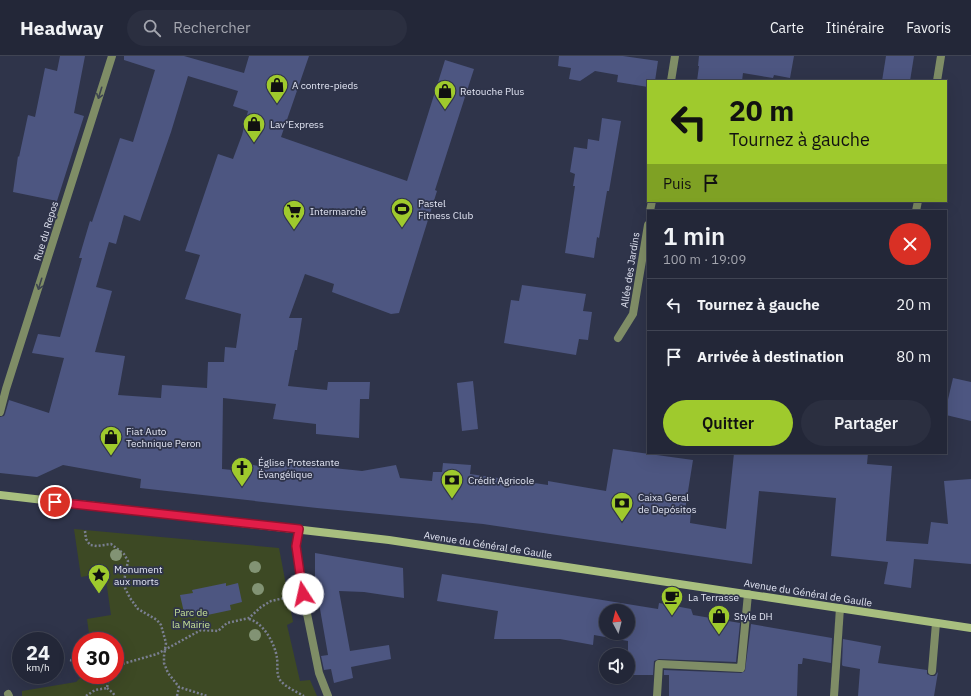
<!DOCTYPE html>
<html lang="fr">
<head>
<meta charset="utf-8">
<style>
	:root { --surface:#232738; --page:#2b2f40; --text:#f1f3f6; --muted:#a3a5ae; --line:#404453; --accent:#9fca2d }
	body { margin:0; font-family:"IBM Plex Sans",sans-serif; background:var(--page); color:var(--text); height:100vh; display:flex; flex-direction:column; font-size:15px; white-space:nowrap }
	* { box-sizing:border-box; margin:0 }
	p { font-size:13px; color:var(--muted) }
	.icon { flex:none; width:22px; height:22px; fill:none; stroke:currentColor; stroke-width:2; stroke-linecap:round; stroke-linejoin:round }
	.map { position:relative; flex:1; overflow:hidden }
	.sheet { position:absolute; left:647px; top:154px; width:300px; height:244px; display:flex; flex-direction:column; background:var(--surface); border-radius:0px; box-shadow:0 4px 16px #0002,0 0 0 1px var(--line) }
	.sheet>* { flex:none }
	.banner { position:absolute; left:647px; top:24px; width:300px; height:122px; border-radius:0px; box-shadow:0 4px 16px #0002,0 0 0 1px var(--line); background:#9fca2d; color:#111; overflow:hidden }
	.needle { width:26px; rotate:353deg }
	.buttons { position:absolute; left:599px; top:548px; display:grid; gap:8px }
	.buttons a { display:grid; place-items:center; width:36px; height:36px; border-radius:50%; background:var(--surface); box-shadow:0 4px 16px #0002,0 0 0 1px var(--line); font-size:20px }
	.speed { position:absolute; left:12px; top:576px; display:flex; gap:8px; font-size:20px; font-weight:700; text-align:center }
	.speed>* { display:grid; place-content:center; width:52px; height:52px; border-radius:50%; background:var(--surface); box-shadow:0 4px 16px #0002,0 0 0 1px var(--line); line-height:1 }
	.speed small { font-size:10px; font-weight:400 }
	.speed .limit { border:6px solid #d22; background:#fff; color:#111 }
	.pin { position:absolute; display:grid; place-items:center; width:34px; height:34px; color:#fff; margin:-17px; border:2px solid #fff; border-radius:50%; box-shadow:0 1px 4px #0007 }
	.me { position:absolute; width:44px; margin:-22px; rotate:350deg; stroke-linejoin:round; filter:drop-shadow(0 0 3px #0008) }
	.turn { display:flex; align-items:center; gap:14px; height:84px; padding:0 16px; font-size:18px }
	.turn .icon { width:52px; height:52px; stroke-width:2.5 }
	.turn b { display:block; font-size:28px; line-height:34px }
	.then { display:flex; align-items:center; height:38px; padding:0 16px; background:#0003; gap:8px; font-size:15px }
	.round { display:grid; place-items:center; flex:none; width:42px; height:42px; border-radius:21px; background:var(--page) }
	.summary { display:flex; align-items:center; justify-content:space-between; height:68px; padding:0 16px }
	h1 { font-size:24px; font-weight:600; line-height:30px }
	.action { display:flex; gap:8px; margin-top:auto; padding:8px 16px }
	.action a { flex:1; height:46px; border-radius:24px; background:var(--accent); color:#111; font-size:16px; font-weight:600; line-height:46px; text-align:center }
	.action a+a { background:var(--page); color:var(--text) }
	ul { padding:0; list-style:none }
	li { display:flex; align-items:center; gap:12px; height:52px; padding:0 16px; border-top:1px solid var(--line) }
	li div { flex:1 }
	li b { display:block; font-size:15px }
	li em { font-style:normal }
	header { display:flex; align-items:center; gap:24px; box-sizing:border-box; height:56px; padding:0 20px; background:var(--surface); border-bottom:1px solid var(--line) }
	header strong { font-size:19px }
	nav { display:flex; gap:22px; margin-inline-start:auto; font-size:14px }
	.search { width:280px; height:36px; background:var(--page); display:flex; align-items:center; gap:10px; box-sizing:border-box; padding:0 14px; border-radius:22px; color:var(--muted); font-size:15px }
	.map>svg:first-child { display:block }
	.green { fill:#3d4924 }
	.building { fill:#4d5681; fill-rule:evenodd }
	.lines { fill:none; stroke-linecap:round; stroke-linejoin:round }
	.path { stroke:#7a7f91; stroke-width:2.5; stroke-dasharray:2 2; stroke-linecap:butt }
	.lane { stroke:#7f8d66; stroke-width:8 }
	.street { stroke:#7f8d66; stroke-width:8 }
	.secondary { stroke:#a8bf7f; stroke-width:8 }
	.tree { fill:#829374 }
	.oneway { stroke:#3f4650 }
	.route-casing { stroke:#92132f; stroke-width:10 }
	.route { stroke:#e11d48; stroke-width:7 }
	.labels { text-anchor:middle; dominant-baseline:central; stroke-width:3.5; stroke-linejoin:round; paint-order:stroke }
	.poi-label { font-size:10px; fill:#e3e6f4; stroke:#2f344a; text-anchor:start }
	.street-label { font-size:10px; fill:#e3e6f4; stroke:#2f344a }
	.park-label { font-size:10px; fill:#c6e196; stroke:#2f344a }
</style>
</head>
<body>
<header>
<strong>Headway</strong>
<div class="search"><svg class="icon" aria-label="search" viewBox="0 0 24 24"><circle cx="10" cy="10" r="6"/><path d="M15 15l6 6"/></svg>Rechercher</div>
<nav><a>Carte</a><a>Itinéraire</a><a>Favoris</a></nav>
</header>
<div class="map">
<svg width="971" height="640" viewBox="0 0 971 640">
	<rect width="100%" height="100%" fill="#2f344a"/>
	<!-- green -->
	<polygon class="green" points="74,473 279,492 293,566 287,569 300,625 310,624 317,640 22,640 22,635 76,626 83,619 115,619 115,585 90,585 87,563 111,559 105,517 81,521"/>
	<!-- building -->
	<g class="building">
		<polygon points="60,0 85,0 74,57 84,60 57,145 13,136 18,100 19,101 28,59 35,61 45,12 57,15"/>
		<path d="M124,0H184L244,17L249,0H309L281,81L407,125L445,4L474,13L435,134L437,135L399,257L391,258L332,236L334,228L305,218L289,262H302L297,294H295L288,330L327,334L328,326H370L369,343H360L359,382L316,378V368L273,363L276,348L223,342L222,413L252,416L253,409L265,411L266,405L362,415L396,409L400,422L432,425L433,416H442L443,407L471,409L470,418L548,429V425L606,435L613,393L693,404L685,454L691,456L690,467L726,473L734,397H868L867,408L892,410L886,485L928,488L931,466L948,468L944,425L971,423V508L914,503L911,532L884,528L888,506L831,500L836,442L759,435L752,508L483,468L317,452L140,432L141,423L63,409L37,421L0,417V361L4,360L5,358L9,344L49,357L64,302L32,297L38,278L60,281L82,202H79L90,165L92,166L120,82L133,86L155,14L124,4ZM188,20L238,35L233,50L248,55L242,79L233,103L218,98L185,195L200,199L185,243L241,258L236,292L225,291L224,306H208L207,332L162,329L161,342L118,339L125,300L95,296L112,235L96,231L109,186L116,188L124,159L140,165L171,76Z"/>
		<polygon points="559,0 623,0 658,5 655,25 648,25 648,31 617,26 618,19 595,15 580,25 569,23 571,12 558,10"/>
		<polygon points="699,0 794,0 790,22 774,19 773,22 743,17 742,25 697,25 699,10 698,10"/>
		<polygon points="886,0 914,0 910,25 882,25"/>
		<polygon points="602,62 621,65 609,135 607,135 599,182 597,181 594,202 565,197 575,130 573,130 575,118 570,116 574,91 587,93 588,83 599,85"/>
		<polygon points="522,229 586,238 583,255 592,256 588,284 579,283 576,299 504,287 511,244 519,245"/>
		<polygon points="953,322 971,326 971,365 946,359 946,352"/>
		<polygon points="473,325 478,373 462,375 457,327"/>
		<polygon points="315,497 403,512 404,542 364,536 339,535 350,595 389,589 391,603 351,611 353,622 334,627 331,613 324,614 321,600 328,599 315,524"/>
		<path d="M442,518L658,553L659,547L691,553L693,559L740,567L736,606L659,603L654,605L653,619H628V585L594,579L593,589L560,583H494L498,555L437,545ZM606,555H628V577H606Z"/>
		<polygon points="226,527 226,530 238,527 242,546 230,549 231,554 198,561 197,559 185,561 180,539 193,537 192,534"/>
		<polygon points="751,568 832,582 831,607 803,602 802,608 798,608 797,640 669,640 669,619 664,619 664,614 741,617 745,615"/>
		<polygon points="843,583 881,590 878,607 927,614 927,618 931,620 935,620 938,616 934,640 858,640 860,613 843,610 842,609"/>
	</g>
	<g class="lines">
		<!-- path -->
		<g class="path">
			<polyline points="85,475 86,483 90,489 97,490 111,488 124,498 128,505 124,525 125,532 130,542 138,553 157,564 161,569 166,587 164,600 164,607 168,617 179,631"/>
			<path d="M249,563C264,567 275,588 277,602C278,609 276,618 280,624C285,631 297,636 304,640"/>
			<polyline points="70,604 81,607"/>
			<polyline points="115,610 157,598 201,574 218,575 227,567 249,562 261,551 271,545 289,541"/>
			<polyline points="107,632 113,637 115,640"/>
			<polyline points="86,640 95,634 107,632 108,626 108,619"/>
			<polyline points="177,640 179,631 207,640"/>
		</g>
		<!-- lane -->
		<g class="lane">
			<polyline points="932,615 936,567"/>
			<polyline points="657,640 659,608 741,612 748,538"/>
			<polyline points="834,640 840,552"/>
		</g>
		<!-- street -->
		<g class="street">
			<polyline points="671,25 675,0"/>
			<polyline points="937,25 941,0"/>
			<polyline points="650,155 652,145"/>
			<polyline points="916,155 918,145"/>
			<polyline points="618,282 633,258 648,169"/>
			<polyline points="0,356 6,333 112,0"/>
			<polyline points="299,473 296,490 303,538 319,617 328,640"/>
			<polyline points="8,638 9,640"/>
		</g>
		<!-- secondary -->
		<polyline class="secondary" points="0,439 389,484 971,572"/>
	</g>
	<!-- trees -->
	<g class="tree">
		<circle cx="116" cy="499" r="6"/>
		<circle cx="255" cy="511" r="6"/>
		<circle cx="258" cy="533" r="6"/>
		<circle cx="255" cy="579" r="6"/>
	</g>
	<!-- one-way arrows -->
	<defs><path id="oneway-shaft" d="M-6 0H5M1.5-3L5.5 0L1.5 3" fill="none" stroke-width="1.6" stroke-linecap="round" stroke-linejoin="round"/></defs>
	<g class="oneway">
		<use href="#oneway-shaft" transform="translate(100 37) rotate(107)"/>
		<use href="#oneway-shaft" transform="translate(40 228) rotate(107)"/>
	</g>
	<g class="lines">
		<!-- route casing -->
		<g class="route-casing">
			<polyline id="route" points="55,446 299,473 296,490 303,538"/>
		</g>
		<!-- route -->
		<use href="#route" class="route"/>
	</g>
	<!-- icons -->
	<defs>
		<g id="shop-pin" transform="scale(1.15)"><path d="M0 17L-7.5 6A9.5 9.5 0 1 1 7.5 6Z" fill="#9fca2d" stroke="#2f344a"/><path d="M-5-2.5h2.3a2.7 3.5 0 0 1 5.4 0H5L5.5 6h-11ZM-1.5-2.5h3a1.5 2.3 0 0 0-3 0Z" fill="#111"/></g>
		<g id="stadium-pin" transform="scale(1.15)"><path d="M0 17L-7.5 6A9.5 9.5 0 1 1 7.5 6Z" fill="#9fca2d" stroke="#2f344a"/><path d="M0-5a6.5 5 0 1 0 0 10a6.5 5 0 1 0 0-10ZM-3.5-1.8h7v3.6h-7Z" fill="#111"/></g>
		<g id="supermarket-pin" transform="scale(1.15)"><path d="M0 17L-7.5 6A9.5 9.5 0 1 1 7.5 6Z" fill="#9fca2d" stroke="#2f344a"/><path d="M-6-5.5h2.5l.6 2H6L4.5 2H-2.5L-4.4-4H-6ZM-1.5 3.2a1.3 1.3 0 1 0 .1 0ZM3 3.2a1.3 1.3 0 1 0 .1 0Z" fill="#111"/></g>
		<g id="church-pin" transform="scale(1.15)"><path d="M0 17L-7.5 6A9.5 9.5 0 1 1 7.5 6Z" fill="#9fca2d" stroke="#2f344a"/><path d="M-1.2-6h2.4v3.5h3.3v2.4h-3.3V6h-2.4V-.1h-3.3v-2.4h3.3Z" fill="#111"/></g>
		<g id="bank-pin" transform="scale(1.15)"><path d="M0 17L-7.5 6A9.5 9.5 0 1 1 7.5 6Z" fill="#9fca2d" stroke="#2f344a"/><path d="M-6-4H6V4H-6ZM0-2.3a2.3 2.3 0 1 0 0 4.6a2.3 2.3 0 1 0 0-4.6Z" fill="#111"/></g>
		<g id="sight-pin" transform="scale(1.15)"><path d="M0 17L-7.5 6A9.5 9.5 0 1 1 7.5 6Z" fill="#9fca2d" stroke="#2f344a"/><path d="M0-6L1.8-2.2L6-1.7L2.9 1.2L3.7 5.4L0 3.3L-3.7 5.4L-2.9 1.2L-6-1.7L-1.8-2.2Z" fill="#111"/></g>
		<g id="cafe-pin" transform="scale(1.15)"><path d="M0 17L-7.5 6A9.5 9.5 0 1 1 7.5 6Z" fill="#9fca2d" stroke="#2f344a"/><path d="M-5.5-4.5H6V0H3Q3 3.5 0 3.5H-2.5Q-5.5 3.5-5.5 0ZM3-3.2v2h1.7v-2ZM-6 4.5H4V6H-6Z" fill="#111"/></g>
	</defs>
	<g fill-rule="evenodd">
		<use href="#shop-pin" x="277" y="29"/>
		<use href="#shop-pin" x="445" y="35"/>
		<use href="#shop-pin" x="254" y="68"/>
		<use href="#stadium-pin" x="402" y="153"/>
		<use href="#supermarket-pin" x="294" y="155"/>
		<use href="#shop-pin" x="111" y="381"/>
		<use href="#church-pin" x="242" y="412"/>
		<use href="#bank-pin" x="452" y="424"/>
		<use href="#bank-pin" x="622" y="447"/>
		<use href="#sight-pin" x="99" y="519"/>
		<use href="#cafe-pin" x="672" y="541"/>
		<use href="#shop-pin" x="719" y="560"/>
	</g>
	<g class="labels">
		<!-- poi labels -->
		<g class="poi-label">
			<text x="292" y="29">A contre-pieds</text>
			<text x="460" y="35">Retouche Plus</text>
			<text x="270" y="68">Lav’Express</text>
			<text x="418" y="147">Pastel<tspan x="418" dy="12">Fitness Club</tspan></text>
			<text x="310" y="155">Intermarché</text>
			<text x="126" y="375">Fiat Auto<tspan x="126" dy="12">Technique Peron</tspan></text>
			<text x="258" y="406">Église Protestante<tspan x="258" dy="12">Évangélique</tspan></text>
			<text x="468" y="424">Crédit Agricole</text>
			<text x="638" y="441">Caixa Geral<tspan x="638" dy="12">de Depósitos</tspan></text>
			<text x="114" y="513">Monument<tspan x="114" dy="12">aux morts</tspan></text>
			<text x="688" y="541">La Terrasse</text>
			<text x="734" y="560">Style DH</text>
		</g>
		<!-- street labels -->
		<g class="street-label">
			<text transform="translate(46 175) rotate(-73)">Rue du Repos</text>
			<text transform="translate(630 214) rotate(-81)">Allée des Jardins</text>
			<text transform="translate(488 489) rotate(9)">Avenue du Général de Gaulle</text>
			<text transform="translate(808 537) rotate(9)">Avenue du Général de Gaulle</text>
		</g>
		<!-- park labels -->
		<g class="park-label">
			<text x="191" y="556">Parc de<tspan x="191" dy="12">la Mairie</tspan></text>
		</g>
	</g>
</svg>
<div class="buttons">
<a><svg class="needle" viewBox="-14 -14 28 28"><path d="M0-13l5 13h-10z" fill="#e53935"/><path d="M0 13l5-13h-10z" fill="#a3a5ae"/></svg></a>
<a><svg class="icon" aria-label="sound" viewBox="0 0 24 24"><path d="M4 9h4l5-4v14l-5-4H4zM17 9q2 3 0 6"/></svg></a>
</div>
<div class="speed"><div>24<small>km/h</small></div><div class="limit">30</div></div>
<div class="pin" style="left:55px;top:446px;background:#d93025"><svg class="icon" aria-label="arrive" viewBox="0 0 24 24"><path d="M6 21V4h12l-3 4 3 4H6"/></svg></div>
<svg class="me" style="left:303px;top:538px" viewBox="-20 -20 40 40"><circle r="19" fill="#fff"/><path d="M0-13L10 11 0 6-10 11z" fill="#e11d48"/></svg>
<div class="banner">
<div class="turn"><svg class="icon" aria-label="left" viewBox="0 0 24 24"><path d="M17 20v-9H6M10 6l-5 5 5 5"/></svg><div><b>20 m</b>Tournez à gauche</div></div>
<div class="then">Puis<svg class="icon" aria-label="arrive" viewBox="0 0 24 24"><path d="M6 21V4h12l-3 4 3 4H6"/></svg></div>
</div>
<section class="sheet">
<div class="summary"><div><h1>1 min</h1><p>100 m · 19:09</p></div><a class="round" style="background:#d93025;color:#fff"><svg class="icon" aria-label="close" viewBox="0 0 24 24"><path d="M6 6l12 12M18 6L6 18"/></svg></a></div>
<ul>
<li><svg class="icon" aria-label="left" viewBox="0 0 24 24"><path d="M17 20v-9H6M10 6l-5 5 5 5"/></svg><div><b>Tournez à gauche</b></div><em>20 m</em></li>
<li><svg class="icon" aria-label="arrive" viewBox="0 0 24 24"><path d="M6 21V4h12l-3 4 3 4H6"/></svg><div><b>Arrivée à destination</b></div><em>80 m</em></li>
</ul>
<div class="action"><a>Quitter</a><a>Partager</a></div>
</section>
</div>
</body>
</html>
